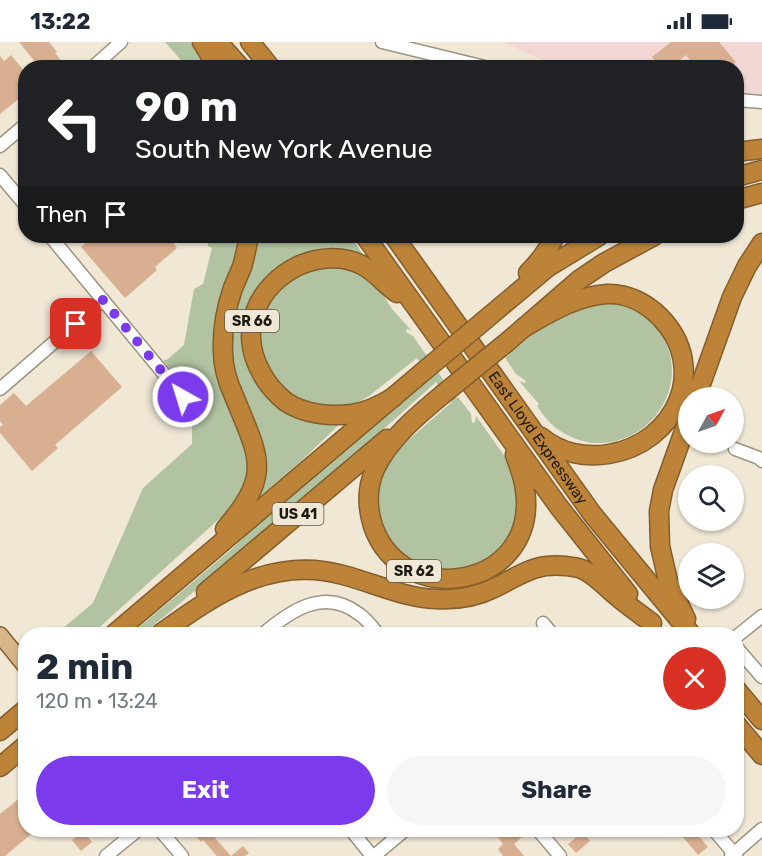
<!DOCTYPE html>
<html lang="en">
<head>
<meta charset="utf-8">
<style>
	:root { --surface:#fff; --page:#f6f6f7; --text:#1f2937; --muted:#747a83; --accent:#7c3aed }
	body { margin:0; font-family:Rubik,sans-serif; background:var(--page); color:var(--text); height:100vh; display:flex; flex-direction:column; font-size:22px; white-space:nowrap }
	* { box-sizing:border-box; margin:0 }
	p { font-size:20px; color:var(--muted) }
	.icon { flex:none; width:33px; height:33px; fill:none; stroke:currentColor; stroke-width:2; stroke-linecap:round; stroke-linejoin:round }
	.map { position:relative; flex:1; overflow:hidden }
	.sheet { position:absolute; left:18px; top:585px; width:726px; height:210px; display:flex; flex-direction:column; background:var(--surface); border-radius:24px; box-shadow:0 2px 4px #0004 }
	.sheet>* { flex:none }
	.banner { position:absolute; left:18px; top:18px; width:726px; height:183px; border-radius:24px; box-shadow:0 2px 4px #0004; background:#202124; color:#fff; overflow:hidden }
	.needle { width:39px; rotate:50deg }
	.tools { position:absolute; left:678px; top:345px; display:grid; gap:12px }
	.tools a { display:grid; place-items:center; width:66px; height:66px; border-radius:50%; background:var(--surface); box-shadow:0 2px 4px #0004; font-size:30px }
	.pin { position:absolute; display:grid; place-items:center; width:51px; height:51px; color:#fff; margin:-26px; border-radius:12px; box-shadow:0 3px 9px #0006 }
	.me { position:absolute; width:66px; margin:-33px; rotate:321deg; stroke-linejoin:round; filter:drop-shadow(0 0 4px #0008) }
	.turn { display:flex; align-items:center; gap:21px; height:126px; padding:0 18px; font-size:27px }
	.turn .icon { width:78px; height:78px; stroke-width:2.5 }
	.turn b { display:block; font-size:42px; line-height:51px }
	.then { display:flex; align-items:center; height:57px; padding:0 18px; background:#0003; gap:12px; font-size:22px }
	.round { display:grid; place-items:center; flex:none; width:63px; height:63px; border-radius:32px; background:var(--page) }
	.head { display:flex; align-items:center; justify-content:space-between; height:102px; padding:0 18px }
	h1 { font-size:36px; font-weight:700; line-height:45px }
	.action { display:flex; gap:12px; margin-top:auto; padding:12px 18px }
	.action a { flex:1; height:69px; border-radius:36px; background:var(--accent); color:#fff; font-size:24px; font-weight:700; line-height:69px; text-align:center }
	.action a+a { background:var(--page); color:var(--text) }
	.status { display:flex; justify-content:space-between; align-items:center; height:42px; padding:0 30px; background:var(--surface); direction:ltr }
	.status svg { height:16px; fill:currentColor }
	.map>svg:first-child { display:block }
	.industrial { fill:#f2d7d4 }
	.green { fill:#b2c3a2 }
	.building { fill:#d9af91 }
	.lines { fill:none; stroke-linecap:round; stroke-linejoin:round }
	.minor-casing { stroke:#9c9483; stroke-width:15 }
	.major-casing { stroke:#845e2c; stroke-width:18 }
	.highway-casing { stroke:#845e2c; stroke-width:21 }
	.minor { stroke:#fff; stroke-width:12 }
	.major { stroke:#d7b588; stroke-width:15 }
	.highway { stroke:#bc8339; stroke-width:18 }
	.highway-bridge-casing { stroke:#845e2c; stroke-width:21; stroke-linecap:butt }
	.highway-bridge { stroke:#bc8339; stroke-width:18 }
	.route { stroke:#7c3aed; stroke-width:10; stroke-dasharray:0 18 }
	.labels { text-anchor:middle; dominant-baseline:central; stroke-width:4.5; stroke-linejoin:round; paint-order:stroke }
	.shield { fill:#f0e7d5; stroke:#5c584e; stroke-width:1.5 }
	.shield-label { font-size:14px; font-weight:bold; fill:#1d1a14 }
	.street-label { font-size:15px; fill:#1d1a14; stroke:#f0e7d5 }
</style>
</head>
<body>
<div class="status"><b>13:22</b><svg viewBox="0 0 49 12"><path d="M0 12V9h3v3zM5 12V6h3v6zM10 12V3h3v9zM15 12V0h3v12zM26 1h20v11H26zM47 4h2v5h-2z"/></svg></div>
<div class="map">
<svg width="762" height="814" viewBox="0 0 762 814">
	<rect width="100%" height="100%" fill="#f0e7d5"/>
	<!-- industrial -->
	<polygon class="industrial" points="503,0 762,0 762,53 737,51 736,26 557,25"/>
	<!-- green -->
	<g class="green">
		<polygon points="165,0 194,0 211,25 187,25"/>
		<polygon points="208,194 242,194 236,220 219,271 249,415 245,448 222,477 219,477 92,592 56,592 93,561 143,446 192,402 192,377 180,364 190,355 165,325 167,323 163,319 168,317 184,303 194,247 203,242 212,206 208,204"/>
		<polygon points="256,194 350,194 368,219 292,218 244,307 252,332 271,358 341,381 300,420 259,455 264,432 238,350 230,310 233,278 249,227"/>
		<path d="M326,224L345,225L361,231L377,243L392,267L412,289L407,287L406,290L413,294L456,356L458,355L471,372L472,381L475,380L476,374L508,419L516,435L519,465L513,488L502,505L485,519L458,530L422,526L393,506L377,475L378,437L396,409L452,360L436,340C346,422 253,500 160,578L142,592H131L233,506L270,470L428,333L417,316L369,354L353,363L328,367L307,363L279,345L259,307L260,273L277,247L307,227Z"/>
		<path d="M610,258C618,260 628,262 636,266C652,275 663,291 669,309C687,371 617,425 562,390C551,384 544,374 537,364L539,362L519,339L525,341L526,339L516,332L505,316L559,270Z"/>
	</g>
	<!-- building -->
	<g class="building">
		<polygon points="19,0 49,0 57,10 55,11 64,22 61,26 40,26"/>
		<polygon points="671,0 719,0 736,20 730,26 696,26 686,13 670,26 660,26 652,15"/>
		<polygon points="11,13 26,31 26,33 19,39 26,47 26,51 0,72 0,14 4,19"/>
		<polygon points="94,194 177,194 171,198 177,206 155,225 157,228 125,256 81,205"/>
		<polygon points="91,309 122,345 55,403 58,406 32,429 0,391 0,385 3,383 0,379 0,363 14,351 26,364"/>
		<polygon points="26,751 26,788 36,788 5,814 0,814 0,772"/>
		<polygon points="203,788 214,788 218,793 215,796 231,814 243,804 249,811 245,814 217,814 203,798 201,800 196,794"/>
		<polygon points="503,788 516,788 522,795 514,802 524,814 503,814 498,807 503,802 496,793"/>
		<polygon points="83,789 92,800 81,809 72,798"/>
		<polygon points="687,789 690,793 694,789 708,805 698,813 682,794"/>
		<polygon points="583,790 590,799 576,811 568,802"/>
	</g>
	<g class="lines">
		<!-- minor casing -->
		<g class="minor-casing">
			<g id="minor">
				<polyline points="382,0 489,26"/>
				<polyline points="92,26 121,0"/>
				<polyline points="736,58 762,60"/>
				<polyline points="0,104 26,82"/>
				<polyline points="0,133 26,164"/>
				<polyline points="50,194 183,355"/>
				<polyline points="0,347 103,258"/>
				<polyline points="735,407 759,416 762,419"/>
				<polyline points="543,581 552,592"/>
				<path d="M263,592C290,569 324,545 359,572C367,577 372,585 378,592"/>
				<polyline points="736,595 762,574"/>
				<polyline points="736,605 762,635"/>
				<polyline points="160,788 182,814"/>
				<polyline points="351,788 372,814"/>
				<polyline points="538,788 560,814"/>
				<polyline points="714,788 736,814"/>
				<polyline points="106,814 138,788"/>
				<polyline points="374,814 405,788"/>
				<polyline points="731,814 762,787"/>
			</g>
		</g>
		<!-- major casing -->
		<g class="major-casing">
			<polyline id="major" points="0,593 26,625"/>
		</g>
		<!-- highway casing -->
		<g class="highway-casing">
			<g id="highway">
				<polyline points="202,0 218,26"/>
				<polyline points="218,0 241,26"/>
				<polyline points="250,0 271,26"/>
				<polyline points="736,110 762,107"/>
				<polyline points="736,135 762,128"/>
				<polyline points="736,158 762,151"/>
				<polyline points="365,194 559,465 628,552"/>
				<path id="s1" d="M394,194L593,473L691,592"/>
				<path d="M528,231C539,220 548,208 555,194"/>
				<polyline points="486,277 548,225 599,194"/>
				<path d="M523,286C549,271 576,254 607,252C627,251 646,261 660,275C710,326 676,401 609,412C585,416 560,411 541,395"/>
				<polyline points="506,301 579,238 604,221 654,194"/>
				<path d="M442,353C418,373 388,398 375,427C367,445 367,465 373,484C403,570 539,546 525,448C524,436 519,424 515,413"/>
				<path d="M394,355C381,363 367,370 352,372C330,375 304,372 286,360C276,352 268,343 262,332C237,289 257,243 300,223C319,215 343,213 362,223C376,230 385,243 397,251"/>
				<polyline points="696,356 732,255 747,224 762,201"/>
				<path d="M225,487C273,431 259,416 234,354C228,341 223,324 223,310C222,288 226,266 233,246C236,239 239,232 242,225C245,215 247,204 249,194"/>
				<polyline points="206,550 387,397"/>
				<polyline points="686,577 668,539 660,504 659,469 663,448 688,378"/>
				<polyline points="114,592 424,329"/>
				<path d="M160,592C215,552 272,513 343,533C374,541 404,556 436,557C455,558 476,555 494,546C522,533 532,521 566,524C572,525 578,525 584,528C598,535 607,547 619,556C630,565 641,573 652,581"/>
				<polyline points="736,647 762,678"/>
				<polyline points="736,682 762,713"/>
				<polyline points="0,689 26,667"/>
				<polyline points="0,725 26,703"/>
			</g>
		</g>
		<!-- minor -->
		<use href="#minor" class="minor"/>
		<!-- major -->
		<use href="#major" class="major"/>
		<!-- highway -->
		<use href="#highway" class="highway"/>
		<!-- highway-bridge casing -->
		<g class="highway-bridge-casing">
			<g id="highway-bridge">
				<polyline points="424,329 486,277"/>
				<polyline points="442,353 506,301"/>
			</g>
		</g>
		<!-- highway-bridge -->
		<use href="#highway-bridge" class="highway-bridge"/>
	</g>
	<g class="lines">
		<!-- route -->
		<polyline class="route" points="76,282 103,258 183,355"/>
	</g>
	<g class="labels">
		<!-- shield labels -->
		<g class="shield">
			<rect x="225" y="268" width="54" height="22" rx="4.5"/>
			<rect x="272.5" y="461" width="51" height="22" rx="4.5"/>
			<rect x="387" y="518" width="54" height="22" rx="4.5"/>
		</g>
		<g class="shield-label">
			<text x="252" y="279">SR 66</text>
			<text x="298" y="472">US 41</text>
			<text x="414" y="529">SR 62</text>
		</g>
		<!-- street labels -->
		<g class="street-label">
			<text stroke="none"><textPath href="#s1" startOffset="248">East Lloyd Expressway</textPath></text>
		</g>
	</g>
</svg>
<div class="tools">
<a><svg class="needle" viewBox="-14 -14 28 28"><path d="M0-13l5 13h-10z" fill="#e53935"/><path d="M0 13l5-13h-10z" fill="#747a83"/></svg></a>
<a><svg class="icon" aria-label="search" viewBox="0 0 24 24"><circle cx="10" cy="10" r="6"/><path d="M15 15l6 6"/></svg></a>
<a><svg class="icon" aria-label="layers" viewBox="0 0 24 24"><path d="M12 4l9 5-9 5-9-5zM3 14l9 5 9-5"/></svg></a>
</div>
<div class="pin" style="left:76px;top:282px;background:#d93025"><svg class="icon" aria-label="arrive" viewBox="0 0 24 24"><path d="M6 21V4h12l-3 4 3 4H6"/></svg></div>
<svg class="me" style="left:183px;top:355px" viewBox="-20 -20 40 40"><circle r="17" fill="#7c3aed" stroke="#fff" stroke-width="3"/><path d="M0-11L8 9 0 5-8 9z" fill="#fff"/></svg>
<div class="banner">
<div class="turn"><svg class="icon" aria-label="left" viewBox="0 0 24 24"><path d="M17 20v-9H6M10 6l-5 5 5 5"/></svg><div><b>90 m</b>South New York Avenue</div></div>
<div class="then">Then<svg class="icon" aria-label="arrive" viewBox="0 0 24 24"><path d="M6 21V4h12l-3 4 3 4H6"/></svg></div>
</div>
<section class="sheet">
<div class="head"><div><h1>2 min</h1><p>120 m · 13:24</p></div><a class="round" style="background:#d93025;color:#fff"><svg class="icon" aria-label="close" viewBox="0 0 24 24"><path d="M6 6l12 12M18 6L6 18"/></svg></a></div>
<div class="action"><a>Exit</a><a>Share</a></div>
</section>
</div>
</body>
</html>
